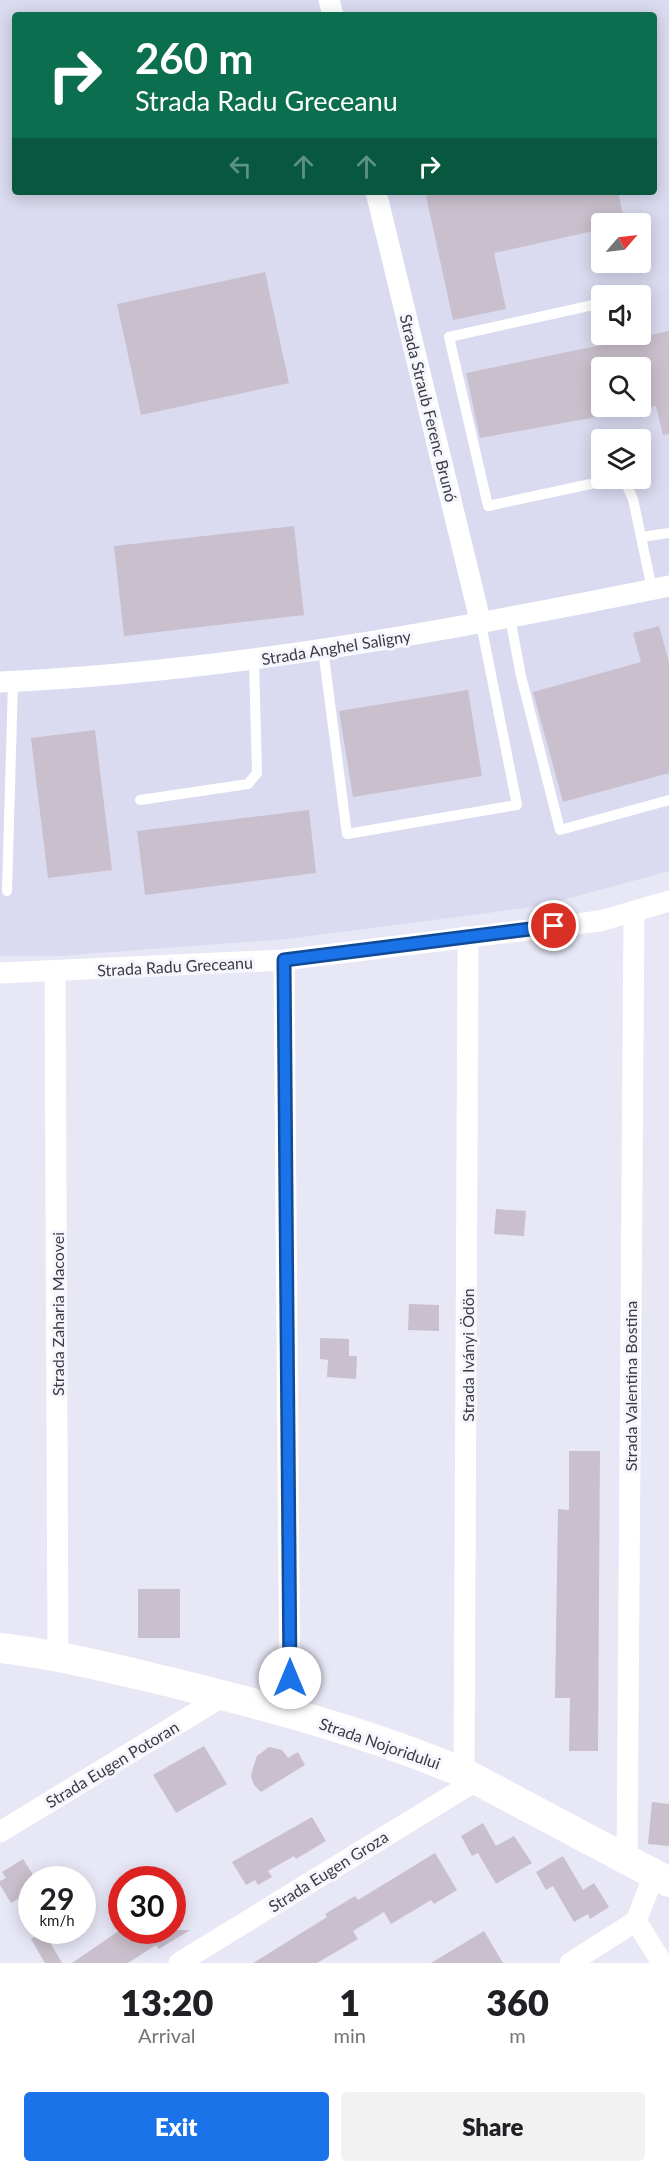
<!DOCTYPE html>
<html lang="en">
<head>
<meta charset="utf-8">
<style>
	:root { --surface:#fff; --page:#f2f2f2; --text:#202124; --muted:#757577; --accent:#1a73e8 }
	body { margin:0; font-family:Lato,sans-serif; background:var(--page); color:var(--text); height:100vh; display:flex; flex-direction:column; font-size:22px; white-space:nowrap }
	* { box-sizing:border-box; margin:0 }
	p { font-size:20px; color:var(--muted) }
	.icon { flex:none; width:33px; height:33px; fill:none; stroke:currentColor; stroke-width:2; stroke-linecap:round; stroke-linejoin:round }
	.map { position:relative; height:1963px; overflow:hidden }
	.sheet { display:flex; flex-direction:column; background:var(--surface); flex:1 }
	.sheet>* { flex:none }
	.top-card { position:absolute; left:12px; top:12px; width:645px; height:183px; border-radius:6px; box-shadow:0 3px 15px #0003; background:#0b6e4f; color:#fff; overflow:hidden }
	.needle { width:39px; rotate:62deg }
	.controls { position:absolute; left:591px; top:213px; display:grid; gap:12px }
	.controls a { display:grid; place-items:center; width:60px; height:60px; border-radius:6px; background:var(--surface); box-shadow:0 3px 15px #0003; font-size:30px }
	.speed { position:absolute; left:18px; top:1866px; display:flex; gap:12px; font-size:30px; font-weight:700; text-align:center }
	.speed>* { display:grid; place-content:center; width:78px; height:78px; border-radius:50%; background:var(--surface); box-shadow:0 3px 15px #0003; line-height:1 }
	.speed small { font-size:15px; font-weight:400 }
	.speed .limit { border:9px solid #d22; background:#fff; color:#111 }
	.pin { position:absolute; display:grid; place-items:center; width:51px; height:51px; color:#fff; margin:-26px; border:3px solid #fff; border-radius:50%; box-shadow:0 2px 6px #0007 }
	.me { position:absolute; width:66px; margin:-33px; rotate:0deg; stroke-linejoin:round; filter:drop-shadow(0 0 4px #0008) }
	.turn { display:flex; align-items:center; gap:21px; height:126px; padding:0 24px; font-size:27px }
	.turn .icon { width:78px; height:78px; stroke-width:2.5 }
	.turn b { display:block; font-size:42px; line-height:51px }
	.lanes { display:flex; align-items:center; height:57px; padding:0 24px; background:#0003; justify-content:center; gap:30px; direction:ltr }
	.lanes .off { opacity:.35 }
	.eta { display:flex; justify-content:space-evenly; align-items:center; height:102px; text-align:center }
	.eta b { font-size:36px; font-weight:800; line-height:42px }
	.cta { display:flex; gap:12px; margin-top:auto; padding:12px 24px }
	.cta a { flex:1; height:69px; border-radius:6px; background:var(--accent); color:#fff; font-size:24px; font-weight:800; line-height:69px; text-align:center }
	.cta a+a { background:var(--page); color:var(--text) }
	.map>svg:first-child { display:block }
	.built { fill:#dadaf0; fill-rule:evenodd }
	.building { fill:#cac0cd }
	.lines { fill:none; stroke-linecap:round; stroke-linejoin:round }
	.service { stroke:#fff; stroke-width:10 }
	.minor { stroke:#fff; stroke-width:21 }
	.secondary { stroke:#fff; stroke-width:30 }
	.route-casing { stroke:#114b97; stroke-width:15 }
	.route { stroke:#1a73e8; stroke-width:10 }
	.labels { text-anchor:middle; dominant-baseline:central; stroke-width:6; stroke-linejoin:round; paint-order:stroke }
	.street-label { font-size:16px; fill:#3b3b41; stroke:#f5f5fe }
</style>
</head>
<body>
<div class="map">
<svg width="669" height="1963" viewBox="0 0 669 1963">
	<rect width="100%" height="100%" fill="#e7e7f6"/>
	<!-- built -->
	<path class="built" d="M0,0H669V871L541,906L287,939L58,956H0ZM15,15H654V192H15ZM602,224H640V262H602ZM602,296H640V334H602ZM602,368H640V406H602ZM602,440H640V478H602Z"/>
	<!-- building -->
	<g class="building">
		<polygon points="446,192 618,192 625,224 602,224 602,229 494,253 506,309 453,320 426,196"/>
		<polygon points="265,272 289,383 141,415 117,304"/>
		<polygon points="669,331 669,434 663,435 656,406 640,409 640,368 602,368 602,416 480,438 466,373"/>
		<polygon points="294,526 304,615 124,636 114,546"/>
		<polygon points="659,626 669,662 669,773 563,802 533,692 641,662 633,633"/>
		<polygon points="468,690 482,776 353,797 339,711"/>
		<polygon points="95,730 112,870 48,878 31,738"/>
		<polygon points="309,810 316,873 145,895 137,831"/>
		<polygon points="496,1209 526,1211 524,1236 494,1234"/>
		<polygon points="409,1304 439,1305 439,1331 408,1330"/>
		<polygon points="320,1338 349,1339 349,1356 357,1356 356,1379 327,1377 328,1360 320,1359"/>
		<polygon points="569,1451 600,1451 598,1751 569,1751 570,1698 555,1698 558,1509 569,1510"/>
		<rect x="138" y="1589" width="42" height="49"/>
		<polygon points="204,1746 227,1784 176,1813 153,1775"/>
		<polygon points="269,1747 282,1750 288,1758 298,1752 305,1765 261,1792 254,1785 251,1776 253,1768 257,1756"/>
		<polygon points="652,1802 669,1804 669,1846 648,1844"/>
		<polygon points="312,1817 326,1841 296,1859 294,1856 268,1871 272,1877 258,1885 255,1880 246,1885 232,1862"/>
		<polygon points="483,1823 496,1846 514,1836 532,1863 496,1884 478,1853 472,1856 461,1836"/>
		<polygon points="435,1853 457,1890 434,1904 431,1900 391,1924 384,1912 353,1931 358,1939 317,1963 253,1963 327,1917 325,1914 355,1896 358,1900"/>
		<polygon points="563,1856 583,1890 594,1883 609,1907 590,1919 588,1914 574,1922 553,1886 546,1890 536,1872"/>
		<polygon points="23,1859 32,1873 32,1891 11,1903 0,1885 0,1881 6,1878 2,1872"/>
		<polygon points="120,1930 190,1930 159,1949 156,1945 128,1963 72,1963"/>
		<polygon points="484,1931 503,1963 431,1963"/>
		<polygon points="44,1932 62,1963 45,1963 31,1939"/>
	</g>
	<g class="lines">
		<!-- service -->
		<g class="service">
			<polyline points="602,303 449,337 488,506 614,479 627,486 633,499 652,589"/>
			<polyline points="642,537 669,533"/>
			<polyline points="510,618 521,676 560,830 669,800"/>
			<polyline points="323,649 347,834 517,805 481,624"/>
			<polyline points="140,800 248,784 257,773 254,660"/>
			<polyline points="7,891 13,682"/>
		</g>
		<!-- minor -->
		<g class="minor">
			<polyline points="329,0 333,15"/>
			<polyline points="376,192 481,624"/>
			<path d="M0,682C226,672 448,631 669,586"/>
			<polyline points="464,937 468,948 464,1773"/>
			<polyline points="284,960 290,1712"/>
			<polyline points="55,972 58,1655"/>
			<polyline points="0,973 284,960 600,921 669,901"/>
			<polyline points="0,1832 225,1695"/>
			<polyline points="627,1862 634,911"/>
			<polyline points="636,1921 662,1963"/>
			<polyline points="179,1963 477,1780"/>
			<polyline points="570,1963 636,1921 654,1875"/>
		</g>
		<!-- secondary -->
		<path class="secondary" d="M0,1648C61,1655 119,1670 178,1684C275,1708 372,1734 464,1773L669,1882"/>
	</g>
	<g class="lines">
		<!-- route casing -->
		<g class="route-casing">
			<polyline id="route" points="290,1678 284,960 554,926"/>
		</g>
		<!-- route -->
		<use href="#route" class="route"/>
	</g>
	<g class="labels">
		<!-- street labels -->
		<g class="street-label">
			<text transform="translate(429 408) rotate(76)">Strada Straub Ferenc Brunó</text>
			<text transform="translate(336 647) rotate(-9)">Strada Anghel Saligny</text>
			<text transform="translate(175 966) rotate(-3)">Strada Radu Greceanu</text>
			<text transform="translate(57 1314) rotate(-90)">Strada Zaharia Macovei</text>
			<text transform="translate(467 1355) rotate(-90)">Strada Iványi Ödön</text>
			<text transform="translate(630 1386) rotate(-90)">Strada Valentina Bostina</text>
			<text transform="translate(380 1743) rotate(19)">Strada Nojoridului</text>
			<text transform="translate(112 1764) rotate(-31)">Strada Eugen Potoran</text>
			<text transform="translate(328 1871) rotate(-32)">Strada Eugen Groza</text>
		</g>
	</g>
</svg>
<div class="controls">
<a><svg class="needle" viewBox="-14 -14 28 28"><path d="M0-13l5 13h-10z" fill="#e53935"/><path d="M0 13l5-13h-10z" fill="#757577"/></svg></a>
<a><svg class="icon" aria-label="sound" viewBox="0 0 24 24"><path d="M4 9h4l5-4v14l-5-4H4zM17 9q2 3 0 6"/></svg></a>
<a><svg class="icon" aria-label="search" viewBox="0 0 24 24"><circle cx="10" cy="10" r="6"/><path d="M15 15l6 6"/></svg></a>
<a><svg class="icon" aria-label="layers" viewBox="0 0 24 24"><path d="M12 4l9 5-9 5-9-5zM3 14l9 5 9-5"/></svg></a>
</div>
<div class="speed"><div>29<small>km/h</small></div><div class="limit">30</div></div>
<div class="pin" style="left:554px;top:926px;background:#d93025"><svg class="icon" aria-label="arrive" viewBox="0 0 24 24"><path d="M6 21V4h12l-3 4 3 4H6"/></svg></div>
<svg class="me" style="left:290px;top:1678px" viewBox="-20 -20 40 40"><circle r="19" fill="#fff"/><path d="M0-13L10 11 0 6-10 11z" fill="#1a73e8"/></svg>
<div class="top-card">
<div class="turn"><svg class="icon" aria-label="right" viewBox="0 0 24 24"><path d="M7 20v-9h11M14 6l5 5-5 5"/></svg><div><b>260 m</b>Strada Radu Greceanu</div></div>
<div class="lanes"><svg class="icon off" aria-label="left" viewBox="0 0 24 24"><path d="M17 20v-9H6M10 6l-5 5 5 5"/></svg><svg class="icon off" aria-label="ahead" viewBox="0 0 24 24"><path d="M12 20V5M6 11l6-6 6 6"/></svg><svg class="icon off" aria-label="ahead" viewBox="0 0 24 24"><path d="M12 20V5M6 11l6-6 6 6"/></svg><svg class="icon" aria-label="right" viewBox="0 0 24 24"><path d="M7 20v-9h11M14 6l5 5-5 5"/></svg></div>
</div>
</div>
<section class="sheet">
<div class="eta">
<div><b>13:20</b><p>Arrival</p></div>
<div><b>1</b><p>min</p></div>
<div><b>360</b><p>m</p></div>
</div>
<div class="cta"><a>Exit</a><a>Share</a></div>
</section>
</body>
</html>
